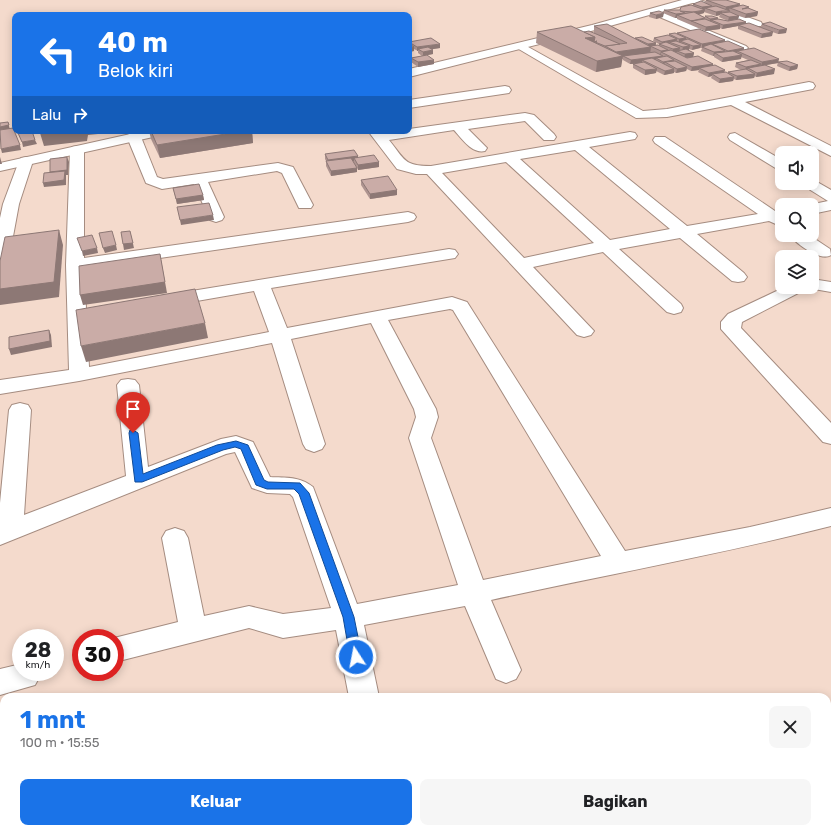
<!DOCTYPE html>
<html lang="id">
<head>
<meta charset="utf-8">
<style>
	:root { --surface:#fff; --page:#f6f6f6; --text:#202124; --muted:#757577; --accent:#1a73e8 }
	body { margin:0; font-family:Rubik,sans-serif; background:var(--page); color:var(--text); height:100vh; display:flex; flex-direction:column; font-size:15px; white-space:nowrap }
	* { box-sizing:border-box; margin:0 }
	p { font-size:13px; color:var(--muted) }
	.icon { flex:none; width:22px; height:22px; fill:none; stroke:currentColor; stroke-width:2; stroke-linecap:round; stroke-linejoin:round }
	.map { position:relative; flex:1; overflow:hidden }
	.details { position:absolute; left:0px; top:693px; width:831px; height:140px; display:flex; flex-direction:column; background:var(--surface); border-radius:12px 12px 0 0; box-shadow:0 2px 10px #0003 }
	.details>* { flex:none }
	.banner { position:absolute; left:12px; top:12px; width:400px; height:122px; border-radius:8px; box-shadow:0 2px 10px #0003; background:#1a73e8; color:#fff; overflow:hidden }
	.tools { position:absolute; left:775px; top:146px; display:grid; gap:8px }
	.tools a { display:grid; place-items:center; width:44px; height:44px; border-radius:8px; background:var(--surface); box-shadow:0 2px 10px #0003; font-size:20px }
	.speed { position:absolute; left:12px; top:629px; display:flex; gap:8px; font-size:20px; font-weight:700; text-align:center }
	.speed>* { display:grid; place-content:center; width:52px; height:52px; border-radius:50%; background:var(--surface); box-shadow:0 2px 10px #0003; line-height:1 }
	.speed small { font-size:10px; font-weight:400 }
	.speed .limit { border:6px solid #d22; background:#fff; color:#111 }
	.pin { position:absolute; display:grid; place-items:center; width:34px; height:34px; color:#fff; margin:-41px -17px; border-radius:50% 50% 50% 0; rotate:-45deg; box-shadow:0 0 4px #0007 }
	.pin .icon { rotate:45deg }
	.me { position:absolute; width:44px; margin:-22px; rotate:349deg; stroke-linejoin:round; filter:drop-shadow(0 0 3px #0008) }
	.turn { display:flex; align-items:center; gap:14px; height:84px; padding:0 20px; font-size:18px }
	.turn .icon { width:52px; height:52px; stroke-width:2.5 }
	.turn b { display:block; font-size:28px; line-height:34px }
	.then { display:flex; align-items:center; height:38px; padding:0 20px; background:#0003; gap:8px; font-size:15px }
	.round { display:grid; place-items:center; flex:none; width:42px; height:42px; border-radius:8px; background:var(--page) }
	.head { display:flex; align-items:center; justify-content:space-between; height:68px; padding:0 20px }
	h1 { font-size:24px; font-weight:700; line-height:30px; color:var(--accent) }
	.primary-button { display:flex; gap:8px; margin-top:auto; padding:8px 20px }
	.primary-button a { flex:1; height:46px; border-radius:8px; background:var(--accent); color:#fff; font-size:16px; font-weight:700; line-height:46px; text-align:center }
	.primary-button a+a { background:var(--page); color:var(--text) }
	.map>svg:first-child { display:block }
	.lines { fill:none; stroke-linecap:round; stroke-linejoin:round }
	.street-casing { stroke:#a58c80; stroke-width:2 }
	.secondary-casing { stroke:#a58c80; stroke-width:2 }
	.street { fill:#fff; fill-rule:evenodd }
	.secondary { fill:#fff; fill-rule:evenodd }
	.wall { fill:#ae9490; fill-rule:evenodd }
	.shaded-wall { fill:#8d7875 }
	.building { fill:#caaca7; stroke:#8d7875 }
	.route { fill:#1a73e8; stroke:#114b97 }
</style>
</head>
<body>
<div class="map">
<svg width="831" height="833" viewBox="0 0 831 833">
	<rect width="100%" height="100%" fill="#f4dacc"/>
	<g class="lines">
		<!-- street casing -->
		<g class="street-casing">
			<g id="street">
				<polygon points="686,0 700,0 761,22 762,24 761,26 753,26"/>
				<polygon points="654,8 746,46 748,48 746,50 738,50 650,13 649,11"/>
				<polygon points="521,43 643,111 667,109 809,82 813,83 815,86 813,89 745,102 831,146 831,156 731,105 667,117 636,118 517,48 515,46"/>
				<polygon points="505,86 509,87 511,90 509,93 409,108 409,100"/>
				<path d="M525,113L534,115L554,134L556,137L554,140H544L525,121L468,129L487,148L485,151C472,154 462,139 454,130L389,140C405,160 404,166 431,166L630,132L635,133L637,136L635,139L589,147L687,226L758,214L655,143L653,140L655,137H665L775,211L782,209V224L778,225L769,221L697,234L744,273L747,277L744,281L738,282L732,281L680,238L619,249L681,304L683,308L681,312L674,314L667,312L603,252L533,267L594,331L591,335L584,337L577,335L427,174H416L397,169L368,131L383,132L409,131V129ZM575,150L670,229L610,240L520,159ZM506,162L594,243L524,258L442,173Z"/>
				<polygon points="134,133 139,134 141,137 157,177 163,179 278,163 293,167 313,205 311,208 299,208 282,173 277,171 208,182 224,217 222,220 216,222 210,220 194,184 162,189 146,183 127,137 129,134"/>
				<polygon points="735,133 782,160 782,170 777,169 730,140 728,137 730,134"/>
				<path d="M77,146L82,147L84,150V258L408,212L414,214L416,217L414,220L408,222L84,269L89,367L269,332L254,291L168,306L161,304L159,300L161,296L449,249L455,250L458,254L455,258L271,288L287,328L452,297L467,302L625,551L750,527L831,508V526C718,555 604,575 491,600L521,670L516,679L506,683L496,679L465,606L364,625L379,697H349L336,630L283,638L249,628L115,662L114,638L178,622L162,538L166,531L175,528L184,531L188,538L204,616L249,606L283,614L331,608L293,497L290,494L267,493L252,488L235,452L226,454L0,545V503L9,410L12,405L20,403L28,405L31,410L24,515L126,476L117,385L121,380L128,379L135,380L139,385L148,467L221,439L236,436L253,442L270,477C286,478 299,476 313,487L357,604L458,585L409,438L416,417L414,409L371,323L291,339L325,444L322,449L314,452L306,449L303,444L272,343L79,381L0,394V380L69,370L66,265L70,150L72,147ZM450,309L453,310L601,556L483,580L431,438L438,417L436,409L388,320Z"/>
				<polygon points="26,157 31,158 33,161 19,204 9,258 6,262 0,263 0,218 3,204 19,161 21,158"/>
				<polygon points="812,179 831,190 831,210 812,214 812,205 809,205 828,201 804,186 801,183 812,183"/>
				<path d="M790,235H809L830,249L831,255C821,262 796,244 790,235Z"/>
				<polygon points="812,279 831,282 831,292 808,288 742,322 741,328 831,423 831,444 823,442 721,329 721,322 728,314 785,287 812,287"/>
				<polygon points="21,664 21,672 38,672 40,676 35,685 0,695 0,669"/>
				<polygon points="4,818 4,829 41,829 39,833 0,833 0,820"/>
				<polygon points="375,829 409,829 410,833 376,833"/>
			</g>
		</g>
		<!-- secondary casing -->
		<g class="secondary-casing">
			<g id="secondary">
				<polygon points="682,0 698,0 696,2 599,29 409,77 409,69 592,25"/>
				<polygon points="144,131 169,131 167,134 162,135 0,171 0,163"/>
			</g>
		</g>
		<!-- street -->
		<use href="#street" class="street"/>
		<!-- secondary -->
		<use href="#secondary" class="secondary"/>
	</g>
	<!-- wall -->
	<g class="wall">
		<path d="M706,0L749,7L748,8L758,12L757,16L745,18L739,16L738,19L746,22L745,24L772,36L761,38L738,29V26L722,29L720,28V29L705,31L677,19V18H675L663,13L664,10H680L693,6V4L705,3ZM704,12L716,16L720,15L719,17L728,21L705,16V17L699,15L704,13Z"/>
		<polygon points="650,13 663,17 656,19 649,17"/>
		<polygon points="762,24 786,33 778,34 761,28"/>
		<path d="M594,26L634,38L656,43V45H659V44L653,41L654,38L669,36V34H677V33L725,40V42L744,48V50L778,63L766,65L774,74L756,77L755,76L754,78L736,80L734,79L733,81L719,83L711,78L712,76L708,77L698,72L699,70L691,71L687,69L686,71L676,73L674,72V73L664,75L656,71V73L645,75L633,68V64H634H630L623,60V59H622L621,67L596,72L536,43L537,32H584L594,33ZM700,48H702L701,51L713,56H714V57L722,62L741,59V57L748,60L736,63L735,67L741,70L728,72V73L724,72L713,66V64L693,57L694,53L688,50H689V49L692,50Z"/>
		<polygon points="409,42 440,48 431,49 433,54 427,55 434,64 418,67 411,62 411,58 422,56 418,53 418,51 414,49 414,51 409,52"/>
		<polygon points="778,62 798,65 797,69 789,71 777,66"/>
		<polygon points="149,131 252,131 253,143 160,158 151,139"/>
		<polygon points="325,154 358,156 358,158 379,162 379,167 358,170 356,166 357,168 357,172 331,176 326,166 326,161 325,159"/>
		<polygon points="361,180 397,190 397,195 370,199 361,185"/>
		<polygon points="173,188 203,195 204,200 177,204"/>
	</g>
	<!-- shaded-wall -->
	<g class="shaded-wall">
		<polygon points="740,4 739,8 730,8 729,10 725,11 726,7"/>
		<polygon points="712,6 711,10 705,8 704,13 692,16 693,12 701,11 702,7"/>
		<polygon points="722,11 722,14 720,13 720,15 716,16 716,12"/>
		<polygon points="758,12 757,16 745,18 746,14"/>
		<polygon points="664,13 663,17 656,19 656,15"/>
		<polygon points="685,13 684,16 677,15 677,18 675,18 676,14"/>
		<polygon points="739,16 738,19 728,21 729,17"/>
		<polygon points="718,18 717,22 711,20 711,23 709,23 710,19"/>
		<polygon points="746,22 745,25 738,25 738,26 722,29 723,25"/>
		<polygon points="720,25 720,29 705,31 706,27"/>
		<polygon points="787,29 786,33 778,34 779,30"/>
		<polygon points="773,32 772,36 761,38 762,34"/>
		<polygon points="595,37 597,41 595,42 594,45 585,38"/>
		<polygon points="686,38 685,42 680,41 680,43 679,43 679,39"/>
		<polygon points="677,39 676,43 669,42 669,44 662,45 662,42"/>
		<polygon points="725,40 724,44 712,44 712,46 702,47 702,48 702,44"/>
		<polygon points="656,43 655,47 650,46 651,47 650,55 623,56 621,67 596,72 597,61 615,57 616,52 648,47 648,44"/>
		<polygon points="440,44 440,48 421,51 418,49 418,51 417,51 417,47"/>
		<polygon points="701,45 700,48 692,50 693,46"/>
		<polygon points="690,46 689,50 682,51 683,47"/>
		<polygon points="414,47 414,51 409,52 409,48"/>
		<polygon points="680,48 679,52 677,51 677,52 672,53 673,49"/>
		<polygon points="744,48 743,52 737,51 737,53 727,55 728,51"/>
		<polygon points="433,50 433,54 423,56 423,52"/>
		<polygon points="668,50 668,53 661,52 661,55 660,55 661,51"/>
		<polygon points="725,51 724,55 715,53 714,56 713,56 714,52"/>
		<polygon points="694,53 693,57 684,58 685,54"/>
		<polygon points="742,55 741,59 722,62 723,58"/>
		<polygon points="663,56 662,60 656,58 656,61 642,60 642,63 630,64 631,60"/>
		<polygon points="779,59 778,63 761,66 762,62"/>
		<polygon points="434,60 434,64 418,67 418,62"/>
		<polygon points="674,60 673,64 665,62 664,65 662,66 663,62"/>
		<polygon points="713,64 712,68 699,68 699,70 691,71 692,67"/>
		<polygon points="761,64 760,68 748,68 747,71 745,71 746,67"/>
		<polygon points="798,65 797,69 789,71 790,67"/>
		<polygon points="687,67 686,71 676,73 677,69"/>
		<polygon points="657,69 656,73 645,75 645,70"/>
		<polygon points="674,69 674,73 664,75 665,71"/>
		<polygon points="775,69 774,74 756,77 757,73"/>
		<polygon points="725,70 724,74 712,74 712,76 708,77 709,73"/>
		<polygon points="755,74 754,78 736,80 737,76"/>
		<polygon points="734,77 733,81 719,83 720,79"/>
		<polygon points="8,122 10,130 0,130 0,127"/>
		<polygon points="22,131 33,131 34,133 23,135"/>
		<polygon points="58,131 128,131 88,135 87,141 44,146 40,133"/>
		<polygon points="132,131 145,131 133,133"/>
		<polygon points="244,131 252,131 253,143 160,158 157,145"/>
		<polygon points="35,140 37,144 23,147 22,142"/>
		<polygon points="20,145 21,150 2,153 1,149"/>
		<polygon points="358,156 358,161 354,158 354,161 328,164 328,160"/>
		<polygon points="0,157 2,164 0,164"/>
		<polygon points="67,157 69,162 68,175 66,175 66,185 44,187 43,183 51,177 50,172"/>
		<polygon points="379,162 379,167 358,170 358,165"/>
		<polygon points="357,168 357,172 331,176 331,171"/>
		<polygon points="397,190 397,195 370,199 370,194"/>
		<polygon points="203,195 204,200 177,204 176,199"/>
		<polygon points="213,215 214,220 181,225 180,220"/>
		<polygon points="59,230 63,245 59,297 0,305 0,289"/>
		<polygon points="130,231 134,248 124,250 123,244"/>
		<polygon points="116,245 117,250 105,253 103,248"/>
		<polygon points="97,248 98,253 83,256 82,251"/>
		<polygon points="160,254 167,293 83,305 80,295"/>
		<polygon points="205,323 208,338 86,362 81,346"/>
		<polygon points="49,330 51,335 52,347 11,355 9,349"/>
	</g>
	<!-- building -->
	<g class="building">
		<polygon points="706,0 726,0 740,4 726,7"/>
		<polygon points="701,1 712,6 702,7 693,4"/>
		<polygon points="691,5 705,10 693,12 680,11 685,13 676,14 664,10 680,10 681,7"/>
		<polygon points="743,5 749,7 742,9 748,8 758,12 746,14 730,8"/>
		<polygon points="716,6 730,11 722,11 716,12 705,8"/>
		<polygon points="659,11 664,13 656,15 650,13"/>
		<polygon points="694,12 705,18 691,21 705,19 720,25 706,27 677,15"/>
		<polygon points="730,12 739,16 729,17 720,13"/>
		<polygon points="705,16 712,16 718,18 710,19"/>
		<polygon points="718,19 728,21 739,19 746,22 723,25 711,20"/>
		<polygon points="770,22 787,29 779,30 762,24"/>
		<polygon points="749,23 773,32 762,34 738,25"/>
		<polygon points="607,24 651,47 616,52 605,46 627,43 594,26"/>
		<polygon points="571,26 595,37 585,38 623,56 597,61 537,32"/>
		<polygon points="699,29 725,40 702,44 677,33"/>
		<polygon points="589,31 620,44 605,46 595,42 597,41 594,42 595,37 584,32"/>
		<polygon points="675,33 686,38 679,39 669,34"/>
		<polygon points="668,35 677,39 662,42 654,38"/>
		<polygon points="642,37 656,43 648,44 635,38"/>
		<polygon points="431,38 440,44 417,47 409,42"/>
		<polygon points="688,39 701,45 693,46 680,41"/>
		<polygon points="676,41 690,46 683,47 669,42"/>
		<polygon points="728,41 744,48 728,51 712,44"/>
		<polygon points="666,42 680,48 673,49 659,44"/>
		<polygon points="409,44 414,47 409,48"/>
		<polygon points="711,44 725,51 714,52 702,47"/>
		<polygon points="658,45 668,50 661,51 650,46"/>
		<polygon points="428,47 433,50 423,52 418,49"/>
		<polygon points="754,48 779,59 762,62 737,51"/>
		<polygon points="686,49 694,53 685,54 677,51"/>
		<polygon points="671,50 687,58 698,56 713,64 692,67 661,52"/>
		<polygon points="733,51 742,55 723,58 715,53"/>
		<polygon points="655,52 663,56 631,60 623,56"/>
		<polygon points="427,55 434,60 418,62 411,58"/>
		<polygon points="667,56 674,60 663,62 656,58"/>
		<polygon points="652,58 674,69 665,71 642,60"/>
		<polygon points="751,60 761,64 746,67 736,63"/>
		<polygon points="675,61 687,67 677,69 665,62"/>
		<polygon points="787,61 798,65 790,67 778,62"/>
		<polygon points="644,62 657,69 645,70 633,64"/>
		<polygon points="715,65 725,70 709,73 699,68"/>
		<polygon points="765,65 775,69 757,73 748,68"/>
		<polygon points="746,69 755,74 737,76 728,72"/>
		<polygon points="726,72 734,77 720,79 712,74"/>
		<polygon points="8,122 9,125 0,127 0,123"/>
		<polygon points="13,128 20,145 1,149 0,130"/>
		<polygon points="32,131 35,140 22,142 18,133"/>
		<polygon points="40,131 58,131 40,133"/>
		<polygon points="151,131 244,131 157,145"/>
		<polygon points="354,150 358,156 328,160 325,154"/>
		<polygon points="374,155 379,162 358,165 354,158"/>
		<polygon points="67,157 67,170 50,172 50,159"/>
		<polygon points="351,158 357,168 331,171 326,161"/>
		<polygon points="65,171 64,180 43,183 44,173"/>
		<polygon points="388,176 397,190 370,194 361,180"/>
		<polygon points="199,184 203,195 176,199 173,188"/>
		<polygon points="209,203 213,215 180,220 177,207"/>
		<polygon points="59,230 54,282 0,289 0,261 5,237"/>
		<polygon points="112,231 116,245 103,248 99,233"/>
		<polygon points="130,231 133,243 123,244 121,232"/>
		<polygon points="92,235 97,248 82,251 77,238"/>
		<polygon points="160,254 165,282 80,295 79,266"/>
		<polygon points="195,289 205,323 81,346 76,310"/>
		<polygon points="49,330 50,341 9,349 9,337"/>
	</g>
	<!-- route -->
	<polygon class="route" points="130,430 133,430 138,433 143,474 217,445 236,441 248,445 264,480 268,482 300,483 309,493 354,617 362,657 360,660 356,662 352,660 350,657 343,617 299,494 294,489 267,489 256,485 241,449 235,447 223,450 142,482 135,482 129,433"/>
</svg>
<div class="tools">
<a><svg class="icon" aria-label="sound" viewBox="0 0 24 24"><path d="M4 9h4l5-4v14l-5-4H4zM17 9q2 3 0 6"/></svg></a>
<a><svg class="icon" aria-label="search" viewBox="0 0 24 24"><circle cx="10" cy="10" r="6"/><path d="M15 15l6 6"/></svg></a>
<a><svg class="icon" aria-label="layers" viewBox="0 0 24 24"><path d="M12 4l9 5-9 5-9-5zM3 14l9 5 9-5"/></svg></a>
</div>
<div class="speed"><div>28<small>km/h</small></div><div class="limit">30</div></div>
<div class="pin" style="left:133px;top:433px;background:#d93025"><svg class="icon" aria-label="arrive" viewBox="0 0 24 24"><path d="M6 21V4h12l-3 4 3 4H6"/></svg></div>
<svg class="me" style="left:356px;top:657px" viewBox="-20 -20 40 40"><circle r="17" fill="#1a73e8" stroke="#fff" stroke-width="3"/><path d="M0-11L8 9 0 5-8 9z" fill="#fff"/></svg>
<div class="banner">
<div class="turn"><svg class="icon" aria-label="left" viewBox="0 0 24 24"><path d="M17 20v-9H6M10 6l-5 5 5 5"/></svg><div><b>40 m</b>Belok kiri</div></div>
<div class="then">Lalu<svg class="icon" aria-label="right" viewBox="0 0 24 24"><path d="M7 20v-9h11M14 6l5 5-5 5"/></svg></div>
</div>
<section class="details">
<div class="head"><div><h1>1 mnt</h1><p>100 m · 15:55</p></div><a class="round"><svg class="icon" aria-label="close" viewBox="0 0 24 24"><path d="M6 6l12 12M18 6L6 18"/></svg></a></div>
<div class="primary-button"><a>Keluar</a><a>Bagikan</a></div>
</section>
</div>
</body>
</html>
